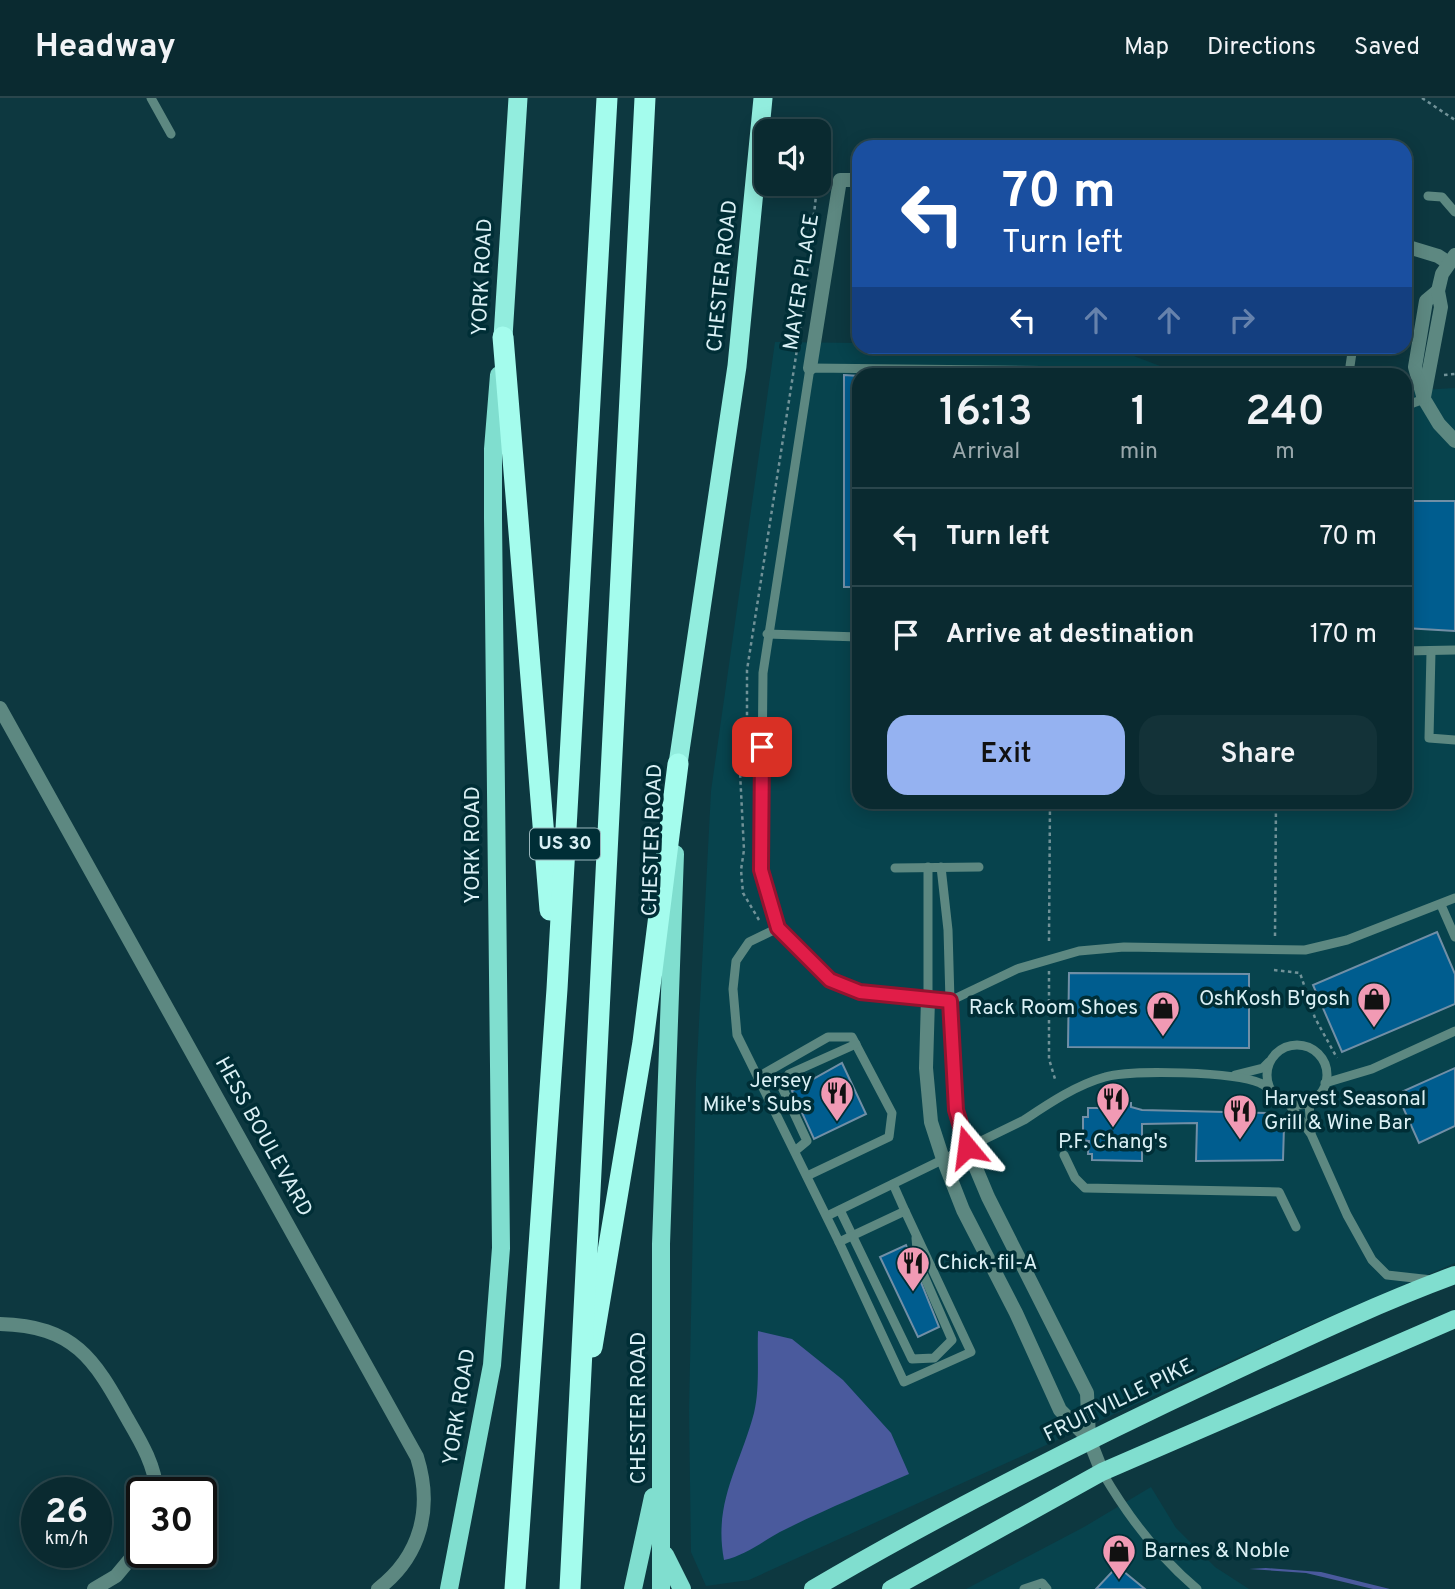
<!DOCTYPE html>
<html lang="en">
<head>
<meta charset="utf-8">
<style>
	:root { --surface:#0a2a30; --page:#133238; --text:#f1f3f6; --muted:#99a7ab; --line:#2a464c; --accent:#95b2f1 }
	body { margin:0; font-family:Overpass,sans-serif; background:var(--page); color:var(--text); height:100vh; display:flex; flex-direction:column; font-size:26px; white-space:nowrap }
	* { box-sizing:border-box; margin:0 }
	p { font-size:23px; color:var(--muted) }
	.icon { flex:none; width:38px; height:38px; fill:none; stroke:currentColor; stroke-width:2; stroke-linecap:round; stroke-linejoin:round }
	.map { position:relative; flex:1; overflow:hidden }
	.panel { position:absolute; left:852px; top:270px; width:560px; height:441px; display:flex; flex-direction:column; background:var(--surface); border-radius:21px; box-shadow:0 4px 18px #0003,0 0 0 2px var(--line) }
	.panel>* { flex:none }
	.banner { position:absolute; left:852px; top:42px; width:560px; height:214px; border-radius:21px; box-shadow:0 4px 18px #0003,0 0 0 2px var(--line); background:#1a4fa0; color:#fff; overflow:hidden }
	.fabs { position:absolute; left:754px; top:21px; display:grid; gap:14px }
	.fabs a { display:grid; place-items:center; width:77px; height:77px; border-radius:14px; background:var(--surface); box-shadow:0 4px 18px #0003,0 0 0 2px var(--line); font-size:35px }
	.speed { position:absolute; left:21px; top:1379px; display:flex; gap:14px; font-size:35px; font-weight:700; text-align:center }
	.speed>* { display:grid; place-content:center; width:91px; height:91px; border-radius:50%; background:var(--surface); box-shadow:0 4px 18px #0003,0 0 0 2px var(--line); line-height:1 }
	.speed small { font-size:18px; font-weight:400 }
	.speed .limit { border:4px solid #111; border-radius:10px; background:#fff; color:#111 }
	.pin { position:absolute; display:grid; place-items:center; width:60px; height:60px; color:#fff; margin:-30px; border-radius:14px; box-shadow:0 4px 10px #0006 }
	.me { position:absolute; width:77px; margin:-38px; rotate:344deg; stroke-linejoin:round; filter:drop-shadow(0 0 5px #0008) }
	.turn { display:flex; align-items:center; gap:24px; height:147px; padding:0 35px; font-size:32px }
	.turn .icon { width:91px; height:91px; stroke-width:2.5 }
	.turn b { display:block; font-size:49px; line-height:60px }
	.lanes { display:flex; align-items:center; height:66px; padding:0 35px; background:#0003; justify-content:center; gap:35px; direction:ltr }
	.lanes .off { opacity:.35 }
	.eta { display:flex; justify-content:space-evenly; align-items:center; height:119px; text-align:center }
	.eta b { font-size:42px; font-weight:600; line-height:49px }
	.cta { display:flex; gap:14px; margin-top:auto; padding:14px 35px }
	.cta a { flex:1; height:80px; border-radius:21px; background:var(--accent); color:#111; font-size:28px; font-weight:600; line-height:80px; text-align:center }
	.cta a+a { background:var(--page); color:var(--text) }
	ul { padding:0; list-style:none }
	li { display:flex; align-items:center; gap:21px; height:98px; padding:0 35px; border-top:2px solid var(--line) }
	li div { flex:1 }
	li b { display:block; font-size:26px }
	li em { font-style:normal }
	header { display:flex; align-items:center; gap:42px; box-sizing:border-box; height:98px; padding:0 35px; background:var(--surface); border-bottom:2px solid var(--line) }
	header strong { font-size:33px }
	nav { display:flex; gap:38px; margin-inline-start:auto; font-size:24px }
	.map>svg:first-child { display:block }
	.built { fill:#07434d }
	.water { fill:#4a5a9d }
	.building { fill:#005d8f; stroke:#718fa6; stroke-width:2 }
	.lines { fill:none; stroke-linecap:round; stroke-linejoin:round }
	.path { stroke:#719298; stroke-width:2.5; stroke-dasharray:3.5 3.5; stroke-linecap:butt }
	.service { stroke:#5d8881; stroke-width:9 }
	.minor { stroke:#5d8881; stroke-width:14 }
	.primary { stroke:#80decf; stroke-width:18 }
	.trunk { stroke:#92edde; stroke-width:19 }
	.motorway { stroke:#a4fced; stroke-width:21 }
	.route-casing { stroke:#92132f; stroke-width:18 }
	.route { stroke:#e11d48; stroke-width:12 }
	.labels { text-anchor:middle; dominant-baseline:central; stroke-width:7; stroke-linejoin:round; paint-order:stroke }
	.shield { fill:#002e36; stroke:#99b6bc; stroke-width:2 }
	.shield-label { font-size:19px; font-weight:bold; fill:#daf0f5 }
	.street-label { font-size:21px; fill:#daf0f5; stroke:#002e36 }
	.poi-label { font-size:21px; fill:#daf0f5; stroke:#002e36; text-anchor:end }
</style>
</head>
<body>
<header>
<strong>Headway</strong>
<nav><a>Map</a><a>Directions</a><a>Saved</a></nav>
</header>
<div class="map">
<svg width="1455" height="1491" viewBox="0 0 1455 1491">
	<rect width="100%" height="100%" fill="#0d3840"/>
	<!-- built -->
	<g class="built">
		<polygon points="775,244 859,245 859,248 1113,250 1181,276 859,276 859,704 1405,704 1405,293 1455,290 1455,1165 1310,1227 749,1482 706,1488 691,1454 689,1313 696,983 711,693"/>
		<polygon points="1151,1389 1176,1430 1215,1469 1249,1491 966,1491 1084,1429"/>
	</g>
	<!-- water -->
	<g class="water">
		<path d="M758,1233L792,1241L843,1282L891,1335L909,1376C868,1394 826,1411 786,1431C765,1441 747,1457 724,1462C713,1404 740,1368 754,1315C760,1290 757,1259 758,1233Z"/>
		<polygon points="1266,1470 1321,1474 1390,1491 1373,1491 1306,1475 1249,1471"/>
	</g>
	<!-- building -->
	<g class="building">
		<polygon points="844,277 859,278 859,489 844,489"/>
		<polygon points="1405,403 1455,403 1455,533 1405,530"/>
		<polygon points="1437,834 1455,876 1455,906 1342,954 1313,887"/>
		<polygon points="1069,875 1249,876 1249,950 1068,949"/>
		<polygon points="842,965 866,1016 814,1041 792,993"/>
		<polygon points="1455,970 1455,1028 1419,1045 1397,996"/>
		<polygon points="1099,1004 1131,1005 1131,1009 1142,1012 1266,1015 1266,1028 1284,1028 1283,1062 1196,1063 1197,1025 1142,1026 1142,1063 1092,1062 1092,1056 1088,1056 1089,1043 1083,1042 1083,1019 1088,1019 1088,1010 1099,1010"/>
		<polygon points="906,1147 939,1229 918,1239 880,1159"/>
		<polygon points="1123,1473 1145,1491 1096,1491 1112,1474"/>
	</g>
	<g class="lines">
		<!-- path -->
		<g class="path">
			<polyline points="1422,0 1455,22"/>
			<polyline points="819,76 826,69 831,69"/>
			<polyline points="1444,277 1455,276"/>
			<path d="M759,822L743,795L741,772L744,752L740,674L747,623V572L805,200C807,161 814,124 817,86"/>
			<polyline points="1275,838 1276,704"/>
			<polyline points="1049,843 1050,704"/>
			<polyline points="1274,872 1300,875 1315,920 1337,960"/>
			<polyline points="1049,873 1049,961 1055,981"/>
		</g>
		<!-- service -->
		<g class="service">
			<polyline points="151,0 171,36"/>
			<polyline points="1428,98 1442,99 1455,114"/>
			<polyline points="1284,249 1284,248"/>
			<polyline points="1350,268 1353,248"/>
			<polyline points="1098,276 1090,273 810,270 763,575 761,772 778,830 830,882 860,894 950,903 1017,871 1079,853 1124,849 1305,852 1347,842 1455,800"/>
			<polyline points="1405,308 1424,301"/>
			<polyline points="767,536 859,539"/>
			<polyline points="1405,553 1455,552"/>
			<polyline points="1431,554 1429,640 1455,642"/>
			<polyline points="941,769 948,832 950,903"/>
			<polyline points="895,770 979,769"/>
			<polyline points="1441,807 1455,839"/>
			<polyline points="778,830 749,844 736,863 733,891 737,937 839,1144"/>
			<polyline points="928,901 928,769"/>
			<circle cx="1297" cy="977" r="30"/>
			<polyline points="1235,977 1263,970 1269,964"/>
			<polyline points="758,979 828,939 852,939 892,1015 889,1039 807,1078"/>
			<polyline points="1325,985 1372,971 1455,933"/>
			<polyline points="1309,1005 1311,1034"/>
			<polyline points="1289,1006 1311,1036 1347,1117 1372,1162 1387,1177 1432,1182"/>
			<polyline points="795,1053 807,1043 781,987 789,976 856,946"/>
			<polyline points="1064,1057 1075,1080 1085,1090 1279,1094 1296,1129"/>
			<polyline points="893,1086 905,1113"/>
			<polyline points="840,1112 912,1261 934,1260 952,1242 918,1164 916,1140"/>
			<polygon points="905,1113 971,1254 904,1284 839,1144"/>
			<path d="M827,1118L1024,1022C1048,1006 1076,987 1105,979C1131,971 1235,974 1260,985C1265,987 1269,991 1272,995"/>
			<path d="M1102,1374C1127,1417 1159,1459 1197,1491"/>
			<polyline points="1024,1491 1042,1485 1047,1491"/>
		</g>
		<!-- minor -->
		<g class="minor">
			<polyline points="1405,148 1438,158 1449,165"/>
			<polyline points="1438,193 1426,203 1415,269 1424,301 1439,326 1455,343"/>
			<polyline points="810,270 840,82 859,82"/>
			<polyline points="1424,299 1441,209 1438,193 1442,176 1455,157"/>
			<path d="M0,610L417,1359C433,1410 421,1458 378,1491"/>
			<polyline points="928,901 926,970 931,1024 943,1061 963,1112 1016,1215 1060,1312 1089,1341"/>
			<polyline points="950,903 956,1012 967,1049 988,1099 1087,1295 1089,1341 1102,1374"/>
			<path d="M0,1226C74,1228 94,1260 127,1320C141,1344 155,1367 157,1395"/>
			<polyline points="94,1491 116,1478 142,1447"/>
		</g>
		<!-- primary -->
		<g class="primary">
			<polyline points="665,1457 682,1491"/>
			<polyline points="449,1491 492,1267 501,1150 493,420 493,351 499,277"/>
			<polyline points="633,1491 653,1399"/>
			<polyline points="661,1491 661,1146 675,756"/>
			<path d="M813,1491C946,1413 1083,1344 1222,1279C1299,1243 1376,1206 1455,1177"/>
			<polyline points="891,1491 1102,1374 1455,1221"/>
		</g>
		<!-- trunk -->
		<g class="trunk">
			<polyline points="503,239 518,0"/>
			<polyline points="678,666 737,268 763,0"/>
		</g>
		<!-- motorway -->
		<g class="motorway">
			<polyline points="503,239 550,812"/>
			<polyline points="592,1249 643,944 678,666"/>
			<polyline points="515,1491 557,891 607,0"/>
			<polyline points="570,1491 645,0"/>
		</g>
	</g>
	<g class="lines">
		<!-- route casing -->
		<g class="route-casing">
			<polyline id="route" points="762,649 761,772 778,830 830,882 860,894 950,903 956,1012 967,1049"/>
		</g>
		<!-- route -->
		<use href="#route" class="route"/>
	</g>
	<!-- icons -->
	<defs>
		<g id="shop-pin" transform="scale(1.75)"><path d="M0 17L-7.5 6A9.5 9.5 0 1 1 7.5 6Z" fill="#f19ab4" stroke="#002e36"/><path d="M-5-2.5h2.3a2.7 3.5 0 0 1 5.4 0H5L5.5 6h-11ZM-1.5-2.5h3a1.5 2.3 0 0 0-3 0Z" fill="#111"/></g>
		<g id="restaurant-pin" transform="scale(1.75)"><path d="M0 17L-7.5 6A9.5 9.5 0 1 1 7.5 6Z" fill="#f19ab4" stroke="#002e36"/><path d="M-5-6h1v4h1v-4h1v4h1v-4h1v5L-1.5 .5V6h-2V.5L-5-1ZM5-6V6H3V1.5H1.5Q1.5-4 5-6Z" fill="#111"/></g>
	</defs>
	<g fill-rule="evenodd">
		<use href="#shop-pin" x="1374" y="901"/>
		<use href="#shop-pin" x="1163" y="910"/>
		<use href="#restaurant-pin" x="837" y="995"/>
		<use href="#restaurant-pin" x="1113" y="1001"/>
		<use href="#restaurant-pin" x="1240" y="1013"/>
		<use href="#restaurant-pin" x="913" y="1165"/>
		<use href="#shop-pin" x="1119" y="1453"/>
	</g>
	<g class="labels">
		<!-- shield labels -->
		<rect class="shield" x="530" y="730.5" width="70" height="31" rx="5"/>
		<g class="shield-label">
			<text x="565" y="746">US 30</text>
		</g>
		<!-- street labels -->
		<g class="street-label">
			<text transform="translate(723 178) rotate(-84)">CHESTER ROAD</text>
			<text transform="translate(483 179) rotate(-87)">YORK ROAD</text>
			<text transform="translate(802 184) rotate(-81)">MAYER PLACE</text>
			<text transform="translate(653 742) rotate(-88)">CHESTER ROAD</text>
			<text transform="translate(473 747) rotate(-90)">YORK ROAD</text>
			<text transform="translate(263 1039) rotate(61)">HESS BOULEVARD</text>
			<text transform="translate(1119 1303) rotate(-26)">FRUITVILLE PIKE</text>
			<text transform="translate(460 1309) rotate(-81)">YORK ROAD</text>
			<text transform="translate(639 1310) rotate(-90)">CHESTER ROAD</text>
		</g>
		<!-- poi labels -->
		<g class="poi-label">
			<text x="1350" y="901">OshKosh B'gosh</text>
			<text x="1138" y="910">Rack Room Shoes</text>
			<text x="812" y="983">Jersey<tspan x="812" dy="24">Mike's Subs</tspan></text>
			<text x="1264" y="1001" text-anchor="start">Harvest Seasonal<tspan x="1264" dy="24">Grill &amp; Wine Bar</tspan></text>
			<text x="1113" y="1044" text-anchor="middle">P.F. Chang's</text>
			<text x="937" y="1165" text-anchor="start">Chick-fil-A</text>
			<text x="1144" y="1453" text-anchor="start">Barnes &amp; Noble</text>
		</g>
	</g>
</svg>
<div class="fabs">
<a><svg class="icon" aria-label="sound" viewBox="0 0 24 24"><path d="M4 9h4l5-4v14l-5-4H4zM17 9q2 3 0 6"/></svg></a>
</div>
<div class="speed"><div>26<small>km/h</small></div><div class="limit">30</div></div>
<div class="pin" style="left:762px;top:649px;background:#d93025"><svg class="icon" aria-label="arrive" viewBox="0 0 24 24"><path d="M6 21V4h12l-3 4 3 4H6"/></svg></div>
<svg class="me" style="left:967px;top:1049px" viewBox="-20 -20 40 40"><path d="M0-17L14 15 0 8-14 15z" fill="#e11d48" stroke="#fff" stroke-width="4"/></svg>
<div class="banner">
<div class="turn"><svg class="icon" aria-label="left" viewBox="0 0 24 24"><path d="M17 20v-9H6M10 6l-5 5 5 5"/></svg><div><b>70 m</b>Turn left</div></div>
<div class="lanes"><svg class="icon" aria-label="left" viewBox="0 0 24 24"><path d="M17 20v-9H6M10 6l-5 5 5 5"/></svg><svg class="icon off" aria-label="ahead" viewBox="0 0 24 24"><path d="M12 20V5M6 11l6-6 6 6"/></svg><svg class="icon off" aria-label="ahead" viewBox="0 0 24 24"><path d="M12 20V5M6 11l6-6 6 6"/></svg><svg class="icon off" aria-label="right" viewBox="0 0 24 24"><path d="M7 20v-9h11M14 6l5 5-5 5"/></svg></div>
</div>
<section class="panel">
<div class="eta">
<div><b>16:13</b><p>Arrival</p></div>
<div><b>1</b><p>min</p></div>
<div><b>240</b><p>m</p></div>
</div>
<ul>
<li><svg class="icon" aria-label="left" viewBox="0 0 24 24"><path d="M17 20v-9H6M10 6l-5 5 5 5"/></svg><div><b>Turn left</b></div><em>70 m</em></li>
<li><svg class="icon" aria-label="arrive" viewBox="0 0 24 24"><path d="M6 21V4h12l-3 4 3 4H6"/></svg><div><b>Arrive at destination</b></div><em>170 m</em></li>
</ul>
<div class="cta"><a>Exit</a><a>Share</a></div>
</section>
</div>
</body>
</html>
